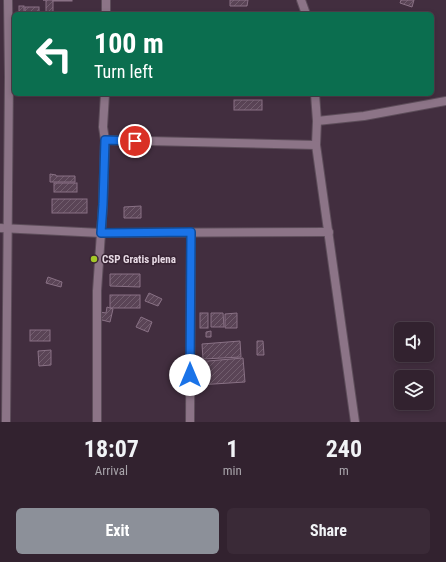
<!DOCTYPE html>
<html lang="en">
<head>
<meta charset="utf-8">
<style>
	:root { --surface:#32222f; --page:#3a2a37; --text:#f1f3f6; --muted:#a8a4aa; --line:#4d3f4b; --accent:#8c9099 }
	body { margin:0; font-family:"Roboto Condensed",sans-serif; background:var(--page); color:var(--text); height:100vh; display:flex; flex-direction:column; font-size:15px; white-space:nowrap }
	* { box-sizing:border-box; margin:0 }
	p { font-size:13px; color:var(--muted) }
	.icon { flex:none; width:22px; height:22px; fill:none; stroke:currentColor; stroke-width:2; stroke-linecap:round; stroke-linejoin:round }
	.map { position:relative; height:422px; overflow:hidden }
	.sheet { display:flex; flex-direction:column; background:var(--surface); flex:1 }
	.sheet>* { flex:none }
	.guide { position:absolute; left:12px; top:12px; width:422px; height:84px; border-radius:6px; box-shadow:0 2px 6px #0003,0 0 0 1px var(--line); background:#0b6e4f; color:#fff; overflow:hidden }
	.tools { position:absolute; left:394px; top:322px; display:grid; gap:8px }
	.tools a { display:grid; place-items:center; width:40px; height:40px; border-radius:6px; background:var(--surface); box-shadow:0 2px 6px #0003,0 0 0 1px var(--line); font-size:20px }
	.pin { position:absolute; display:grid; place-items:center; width:34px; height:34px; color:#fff; margin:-17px; border:2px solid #fff; border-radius:50%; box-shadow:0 1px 4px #0007 }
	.me { position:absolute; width:44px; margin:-22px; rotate:0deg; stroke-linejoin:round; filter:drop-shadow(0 0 3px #0008) }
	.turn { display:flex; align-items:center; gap:14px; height:84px; padding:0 16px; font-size:18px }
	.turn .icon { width:52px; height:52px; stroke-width:2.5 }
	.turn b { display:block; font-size:28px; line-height:34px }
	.eta { display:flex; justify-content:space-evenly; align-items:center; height:68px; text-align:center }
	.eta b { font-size:24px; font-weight:700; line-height:28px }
	.primary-button { display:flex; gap:8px; margin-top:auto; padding:8px 16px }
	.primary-button a { flex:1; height:46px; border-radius:6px; background:var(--accent); color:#fff; font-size:16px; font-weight:700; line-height:46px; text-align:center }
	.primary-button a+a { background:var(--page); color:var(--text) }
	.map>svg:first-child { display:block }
	.building { fill:url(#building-hatch); stroke:#897185 }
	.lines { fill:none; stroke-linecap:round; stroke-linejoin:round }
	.street-casing { stroke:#5d4d5a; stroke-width:10 }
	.street { stroke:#8c7487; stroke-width:8 }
	.route-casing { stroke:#114b97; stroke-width:10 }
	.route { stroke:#1a73e8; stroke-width:7 }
	.poi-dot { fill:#a3c927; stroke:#382434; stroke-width:1.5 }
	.labels { text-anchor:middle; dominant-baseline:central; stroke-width:3; stroke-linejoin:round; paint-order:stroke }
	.poi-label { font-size:11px; font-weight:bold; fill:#e7dae4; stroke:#382434; text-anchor:start }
</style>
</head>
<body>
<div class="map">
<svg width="446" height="422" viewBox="0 0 446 422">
	<defs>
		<pattern id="building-hatch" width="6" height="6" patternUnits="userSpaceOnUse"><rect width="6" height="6" fill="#5a4456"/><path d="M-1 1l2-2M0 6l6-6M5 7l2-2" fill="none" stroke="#725e6e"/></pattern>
	</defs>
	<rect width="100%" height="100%" fill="#422e3f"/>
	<!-- building -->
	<g class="building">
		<polygon points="43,0 53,0 53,14 46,14 46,0"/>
		<rect x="53" y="0" width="19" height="1"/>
		<polygon points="230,0 248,0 247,6 230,6"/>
		<polygon points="401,0 414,0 412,7 400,3"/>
		<rect x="19" y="6" width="5" height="8"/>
		<rect x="25" y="7" width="14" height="7"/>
		<rect x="234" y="100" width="28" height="10"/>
		<polygon points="50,174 56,175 56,176 75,176 75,182 50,182"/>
		<rect x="54" y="183" width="23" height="9"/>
		<rect x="52" y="199" width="35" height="14"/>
		<polygon points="141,206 141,218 124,218 124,207"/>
		<polygon points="110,274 140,274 140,287 110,286"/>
		<polygon points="48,277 62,282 61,287 46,283"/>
		<polygon points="149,293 162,299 158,306 145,301"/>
		<rect x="110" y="295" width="30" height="13"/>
		<polygon points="107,307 113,309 110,322 98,319 100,312 106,313"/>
		<rect x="200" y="313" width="8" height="15"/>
		<polygon points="211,313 223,313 224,327 211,327"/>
		<polygon points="237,313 237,328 225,328 225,314"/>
		<polygon points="141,317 152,322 148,332 136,327"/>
		<rect x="30" y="330" width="20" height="11"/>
		<polygon points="211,331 211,337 206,337 206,332"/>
		<polygon points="240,341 241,357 203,359 202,344"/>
		<polygon points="257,341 263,341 264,355 257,355"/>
		<polygon points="51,350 51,365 39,366 38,351"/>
		<polygon points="243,358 245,382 198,385 196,362"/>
	</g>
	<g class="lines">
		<!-- street casing -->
		<g class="street-casing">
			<g id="street">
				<polyline points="106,0 106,14"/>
				<polyline points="301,0 306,14"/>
				<polyline points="315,94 317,121 316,145 355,422"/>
				<polyline points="317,121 364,116 446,101"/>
				<polyline points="105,140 316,145"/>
				<polyline points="0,228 101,233 329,232"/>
				<polyline points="6,422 9,77 8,0"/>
				<polyline points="97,422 97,291 103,204 105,140 103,127 105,94"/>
				<polyline points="190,422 191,233"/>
			</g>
		</g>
		<!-- street -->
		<use href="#street" class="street"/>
	</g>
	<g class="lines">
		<!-- route casing -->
		<g class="route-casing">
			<polyline id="route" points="135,141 105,140 103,204 101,233 191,232 190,375"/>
		</g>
		<!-- route -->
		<use href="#route" class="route"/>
	</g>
	<!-- markers -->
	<circle class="poi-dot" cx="94" cy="259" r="4"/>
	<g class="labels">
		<!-- poi labels -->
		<g class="poi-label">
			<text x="102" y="259">CSP Gratis plena</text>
		</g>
	</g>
</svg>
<div class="tools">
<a><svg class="icon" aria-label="sound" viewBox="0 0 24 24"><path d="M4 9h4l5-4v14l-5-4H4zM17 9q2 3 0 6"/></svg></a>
<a><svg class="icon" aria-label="layers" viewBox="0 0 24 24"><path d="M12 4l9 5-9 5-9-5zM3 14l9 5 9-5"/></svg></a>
</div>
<div class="pin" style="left:135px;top:141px;background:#d93025"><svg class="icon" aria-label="arrive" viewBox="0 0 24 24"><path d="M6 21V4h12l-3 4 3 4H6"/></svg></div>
<svg class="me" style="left:190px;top:375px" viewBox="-20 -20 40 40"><circle r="19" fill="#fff"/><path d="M0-13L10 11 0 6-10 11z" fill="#1a73e8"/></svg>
<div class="guide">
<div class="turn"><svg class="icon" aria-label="left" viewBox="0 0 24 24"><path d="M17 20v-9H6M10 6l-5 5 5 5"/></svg><div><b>100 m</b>Turn left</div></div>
</div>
</div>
<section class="sheet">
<div class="eta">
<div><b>18:07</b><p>Arrival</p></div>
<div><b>1</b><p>min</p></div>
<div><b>240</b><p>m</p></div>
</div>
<div class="primary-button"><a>Exit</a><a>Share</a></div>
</section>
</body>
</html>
